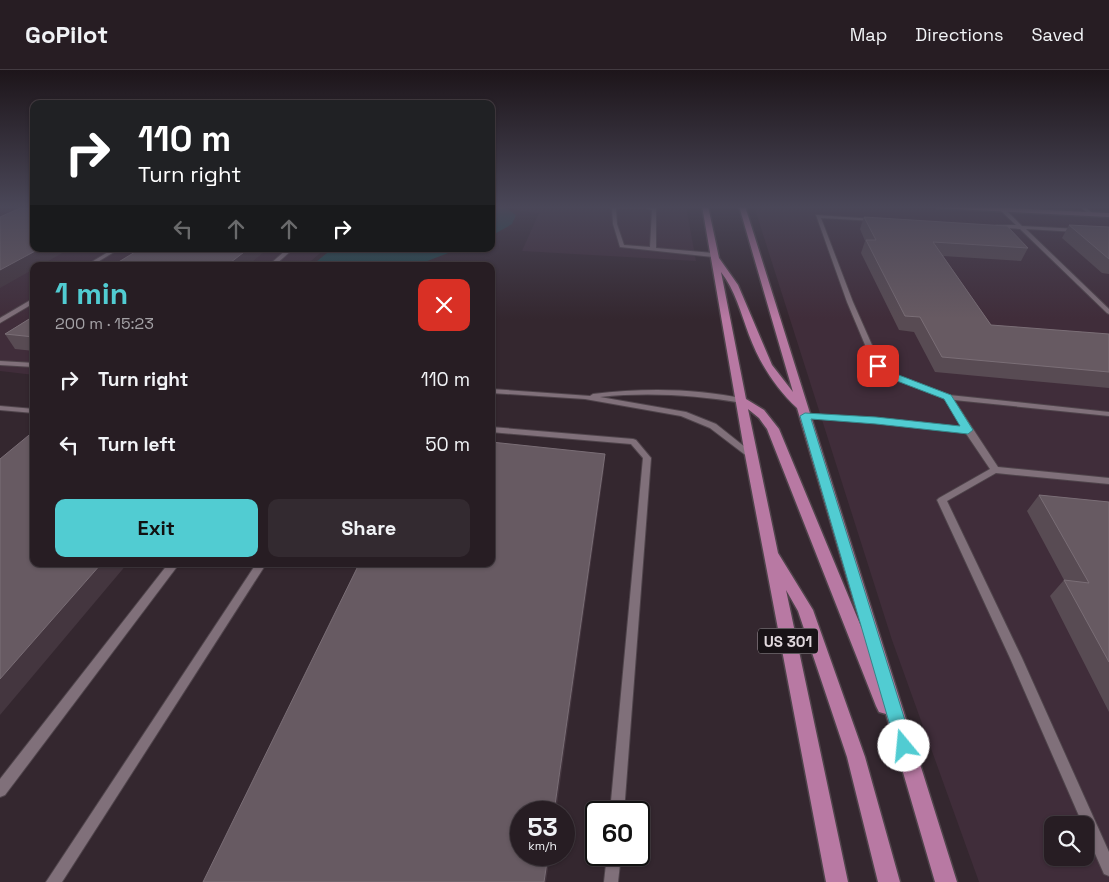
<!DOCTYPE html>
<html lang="en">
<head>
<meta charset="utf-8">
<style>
	:root { --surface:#271d23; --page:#332a30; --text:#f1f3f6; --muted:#a4a2a6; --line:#433b41; --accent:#51ccd2 }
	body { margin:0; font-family:"Space Grotesk",sans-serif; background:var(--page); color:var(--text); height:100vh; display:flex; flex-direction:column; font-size:19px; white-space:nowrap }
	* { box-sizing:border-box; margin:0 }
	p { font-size:16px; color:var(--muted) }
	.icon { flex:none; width:28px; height:28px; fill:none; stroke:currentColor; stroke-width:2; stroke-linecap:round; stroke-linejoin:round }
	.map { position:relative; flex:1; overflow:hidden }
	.panel { position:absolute; left:30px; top:192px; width:465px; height:305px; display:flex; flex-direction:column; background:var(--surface); border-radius:10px; box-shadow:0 1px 4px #0004,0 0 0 1px var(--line) }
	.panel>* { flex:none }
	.top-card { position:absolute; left:30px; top:30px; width:465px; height:152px; border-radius:10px; box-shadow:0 1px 4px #0004,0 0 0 1px var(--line); background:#202124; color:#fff; overflow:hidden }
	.buttons { position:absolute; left:1044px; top:746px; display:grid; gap:10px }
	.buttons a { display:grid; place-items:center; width:50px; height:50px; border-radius:10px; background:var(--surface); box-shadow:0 1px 4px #0004,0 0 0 1px var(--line); font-size:25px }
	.speed { position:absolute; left:510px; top:731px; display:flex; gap:10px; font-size:25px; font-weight:700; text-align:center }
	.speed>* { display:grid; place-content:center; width:65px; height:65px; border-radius:50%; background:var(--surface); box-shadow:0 1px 4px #0004,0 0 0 1px var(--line); line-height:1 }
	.speed small { font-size:12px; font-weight:400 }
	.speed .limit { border:2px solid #111; border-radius:8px; background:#fff; color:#111 }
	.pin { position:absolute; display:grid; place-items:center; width:42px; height:42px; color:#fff; margin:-21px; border-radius:10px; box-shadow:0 2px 8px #0006 }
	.me { position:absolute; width:55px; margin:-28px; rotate:343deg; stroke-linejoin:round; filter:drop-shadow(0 0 4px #0008) }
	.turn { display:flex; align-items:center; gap:18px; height:105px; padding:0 25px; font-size:22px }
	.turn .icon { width:65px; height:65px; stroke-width:2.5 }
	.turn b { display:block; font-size:35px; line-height:42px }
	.lanes { display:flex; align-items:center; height:48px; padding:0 25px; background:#0003; justify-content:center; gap:25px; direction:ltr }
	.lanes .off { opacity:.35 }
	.round { display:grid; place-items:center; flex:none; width:52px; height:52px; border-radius:10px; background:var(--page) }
	.head { display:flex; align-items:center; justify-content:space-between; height:85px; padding:0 25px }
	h1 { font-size:30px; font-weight:800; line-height:38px; color:var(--accent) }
	.button { display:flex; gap:10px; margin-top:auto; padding:10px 25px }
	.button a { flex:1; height:58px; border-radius:10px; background:var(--accent); color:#111; font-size:20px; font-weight:800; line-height:58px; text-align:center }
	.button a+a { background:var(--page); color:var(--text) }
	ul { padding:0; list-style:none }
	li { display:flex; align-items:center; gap:15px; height:65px; padding:0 25px }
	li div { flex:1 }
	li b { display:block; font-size:19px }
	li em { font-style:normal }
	header { display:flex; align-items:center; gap:30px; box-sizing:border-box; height:70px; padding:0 25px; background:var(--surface); border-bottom:1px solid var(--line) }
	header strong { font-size:24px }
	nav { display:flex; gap:28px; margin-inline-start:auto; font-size:18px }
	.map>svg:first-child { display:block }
	.built { fill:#402d3a; fill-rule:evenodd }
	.water { fill:#1a484a }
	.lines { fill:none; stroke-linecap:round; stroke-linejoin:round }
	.lane-casing { stroke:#4f444b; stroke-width:2 }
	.secondary-casing { stroke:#4f444b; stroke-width:3 }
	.primary-casing { stroke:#4f444b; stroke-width:3 }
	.lane { fill:#80707a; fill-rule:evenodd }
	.secondary { fill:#9c748f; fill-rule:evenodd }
	.primary { fill:#b879a3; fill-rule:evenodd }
	.wall { fill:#584b53 }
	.shaded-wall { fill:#44363f }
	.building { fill:#675a62; stroke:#7a6e76 }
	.route { fill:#51ccd2; stroke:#358588 }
	.labels { text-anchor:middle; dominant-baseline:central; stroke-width:4; stroke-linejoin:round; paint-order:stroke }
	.shield { fill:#181216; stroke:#a59da2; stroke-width:1 }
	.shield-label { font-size:15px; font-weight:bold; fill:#e2d9de }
</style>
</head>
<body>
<header>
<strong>GoPilot</strong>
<nav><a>Map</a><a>Directions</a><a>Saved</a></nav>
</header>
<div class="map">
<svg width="1109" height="812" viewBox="0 0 1109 812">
	<rect width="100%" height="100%" fill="#34272f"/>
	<!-- built -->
	<g class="built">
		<polygon points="0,136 34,136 34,179 325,179 305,196 34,196 34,305 0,301"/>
		<polygon points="510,136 686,136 696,191 522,181 539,143 515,140"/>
		<path d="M754,136H895L1109,148V812H979L892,570ZM1052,755H1085V788H1052Z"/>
		<polygon points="979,136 1109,136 1109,143"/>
	</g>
	<!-- water -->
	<g class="water">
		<polygon points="491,136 503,136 516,145 512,154 491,166"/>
		<polygon points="332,179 459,179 414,196 311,196"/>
	</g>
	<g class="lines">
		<!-- lane casing -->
		<g class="lane-casing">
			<g id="lane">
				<path d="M606,136H647L656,138V178L713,183L716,185L713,187L620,177L613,154L612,138ZM616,138H647L652,140L650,177L624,175L617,154Z"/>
				<polygon points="1079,136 1083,136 1094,144 1090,145"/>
				<polygon points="1000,138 1004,138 1022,156 1079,159 1079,161 1077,162 1026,159 1109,239 1109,244 1107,243 1020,159 995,157 995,156 997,155 1016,155 1000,140"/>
				<polygon points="816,145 875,149 877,150 875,151 821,148 853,232 883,300 949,325 1109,342 1109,346 954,330 998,397 1109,408 1109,414 996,403 947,431 1022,588 1109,782 1109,806 1104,804 1085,761 1085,755 1083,755 1010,588 937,430 939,428 990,399 965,362 876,352 805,348 801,346 805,344 876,348 962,357 945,329 876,301 847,232"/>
				<polygon points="113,179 119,179 91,196 85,196"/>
				<polygon points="287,179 293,179 274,196 268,196"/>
				<polygon points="34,228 34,233 0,253 0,248"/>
				<polygon points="0,291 34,293 34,297 0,295"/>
				<path d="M491,319L590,326L593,324C643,318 695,318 745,329L746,331L742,333C695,325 648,322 600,327L686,342L716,354L755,385L751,388L748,387L710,358L681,346L585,329L491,323Z"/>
				<polygon points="0,336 34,339 34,343 0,340"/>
				<polygon points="491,357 633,369 636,370 651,388 624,742 610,742 643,388 631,374 491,362"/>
				<polygon points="168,494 179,494 5,725 0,727 0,709"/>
				<polygon points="256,494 266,494 62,812 46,812"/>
				<polygon points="607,785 621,785 618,812 604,812"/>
			</g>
		</g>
		<!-- secondary casing -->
		<g class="secondary-casing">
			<polygon id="secondary" points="934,136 968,136 1109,143 1109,147 937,138"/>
		</g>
		<!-- primary casing -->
		<g class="primary-casing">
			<path id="primary" d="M702,136H708L719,188L738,215L772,295L793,322L739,136H745L957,812H935L886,644L879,642L876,636L767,359L759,348L748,339L778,483L813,540L865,687L900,812H878L847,687L798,541L786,520L848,812H826L745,385ZM721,202C735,220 741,243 749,265C760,294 775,317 797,338L862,559L779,359L764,340L746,329Z"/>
		</g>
		<!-- lane -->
		<use href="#lane" class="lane"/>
		<!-- secondary -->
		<use href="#secondary" class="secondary"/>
		<!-- primary -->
		<use href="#primary" class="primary"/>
	</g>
	<!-- wall -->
	<g class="wall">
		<polygon points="864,147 1028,178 1021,191 943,186 991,255 1109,264 1109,318 935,302 914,262 899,260 861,183 865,171 860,159"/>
		<polygon points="1069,155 1109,157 1109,204 1102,203 1062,168"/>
		<polygon points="34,246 34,281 15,279 5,264"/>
		<polygon points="1039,425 1109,432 1109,642 1050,526 1064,510 1027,441"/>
	</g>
	<!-- shaded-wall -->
	<g class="shaded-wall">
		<polygon points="39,179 70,179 39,196 34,196 34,199 0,218 0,200"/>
		<polygon points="248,179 268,179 247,196 226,196"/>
		<polygon points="605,384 604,400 556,742 554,742"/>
		<polygon points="101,494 127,494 0,645 0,609"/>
		<polygon points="548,785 550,785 546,812 544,812"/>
	</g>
	<!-- building -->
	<g class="building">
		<polygon points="25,136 34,136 34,179 39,179 0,200 0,147"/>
		<polygon points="864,147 1007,156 1028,178 933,172 991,255 1109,264 1109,302 942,287 920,247 905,246 866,170 876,170"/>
		<polygon points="1069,155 1109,157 1109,189"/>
		<polygon points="140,179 248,179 226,196 112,196"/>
		<polygon points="34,246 34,267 5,264"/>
		<polygon points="34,361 34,494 101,494 0,609 0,389"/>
		<polygon points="491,372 605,384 554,742 521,742 521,785 548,785 544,812 203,812 359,494 491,494"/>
		<polygon points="1039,425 1109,432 1109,592 1064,510 1089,513"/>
	</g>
	<!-- sky -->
	<linearGradient id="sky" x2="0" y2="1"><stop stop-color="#1d151a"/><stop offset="0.55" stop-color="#4a4758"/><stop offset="1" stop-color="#4a4758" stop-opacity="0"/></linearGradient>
	<rect width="1109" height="249" fill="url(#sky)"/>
	<!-- route -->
	<polygon class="route" points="878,293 881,294 883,299 951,325 973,360 968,364 876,354 811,349 913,676 910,682 904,684 898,682 896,676 800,346 805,343 876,347 960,356 944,329 876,303 873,296"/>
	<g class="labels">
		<!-- shield labels -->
		<rect class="shield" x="758" y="558.5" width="60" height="25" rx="4"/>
		<g class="shield-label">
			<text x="788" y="571">US 301</text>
		</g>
	</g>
</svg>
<div class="buttons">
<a><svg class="icon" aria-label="search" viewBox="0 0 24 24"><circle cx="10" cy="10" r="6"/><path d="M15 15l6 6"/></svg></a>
</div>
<div class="speed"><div>53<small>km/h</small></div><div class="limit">60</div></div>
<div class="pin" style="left:878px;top:296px;background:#d93025"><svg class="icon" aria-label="arrive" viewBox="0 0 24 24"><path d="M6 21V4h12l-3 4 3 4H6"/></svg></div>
<svg class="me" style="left:904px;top:676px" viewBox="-20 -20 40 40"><circle r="19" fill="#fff"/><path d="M0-13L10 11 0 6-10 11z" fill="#51ccd2"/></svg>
<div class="top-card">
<div class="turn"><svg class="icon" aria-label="right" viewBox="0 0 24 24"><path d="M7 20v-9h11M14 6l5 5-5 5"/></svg><div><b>110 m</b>Turn right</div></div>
<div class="lanes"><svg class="icon off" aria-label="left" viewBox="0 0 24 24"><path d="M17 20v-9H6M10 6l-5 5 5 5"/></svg><svg class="icon off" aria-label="ahead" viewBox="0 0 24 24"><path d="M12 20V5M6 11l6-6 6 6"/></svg><svg class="icon off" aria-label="ahead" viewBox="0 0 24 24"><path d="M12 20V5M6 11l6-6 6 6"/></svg><svg class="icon" aria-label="right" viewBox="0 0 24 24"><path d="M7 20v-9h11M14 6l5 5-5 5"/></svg></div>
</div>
<section class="panel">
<div class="head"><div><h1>1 min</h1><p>200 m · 15:23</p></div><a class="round" style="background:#d93025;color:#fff"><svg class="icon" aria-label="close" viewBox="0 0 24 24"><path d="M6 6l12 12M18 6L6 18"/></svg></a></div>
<ul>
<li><svg class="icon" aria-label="right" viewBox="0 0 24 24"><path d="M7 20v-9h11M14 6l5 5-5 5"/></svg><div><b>Turn right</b></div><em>110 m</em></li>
<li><svg class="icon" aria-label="left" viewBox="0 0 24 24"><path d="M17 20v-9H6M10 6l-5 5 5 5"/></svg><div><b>Turn left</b></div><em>50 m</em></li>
</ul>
<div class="button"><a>Exit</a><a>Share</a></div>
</section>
</div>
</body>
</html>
